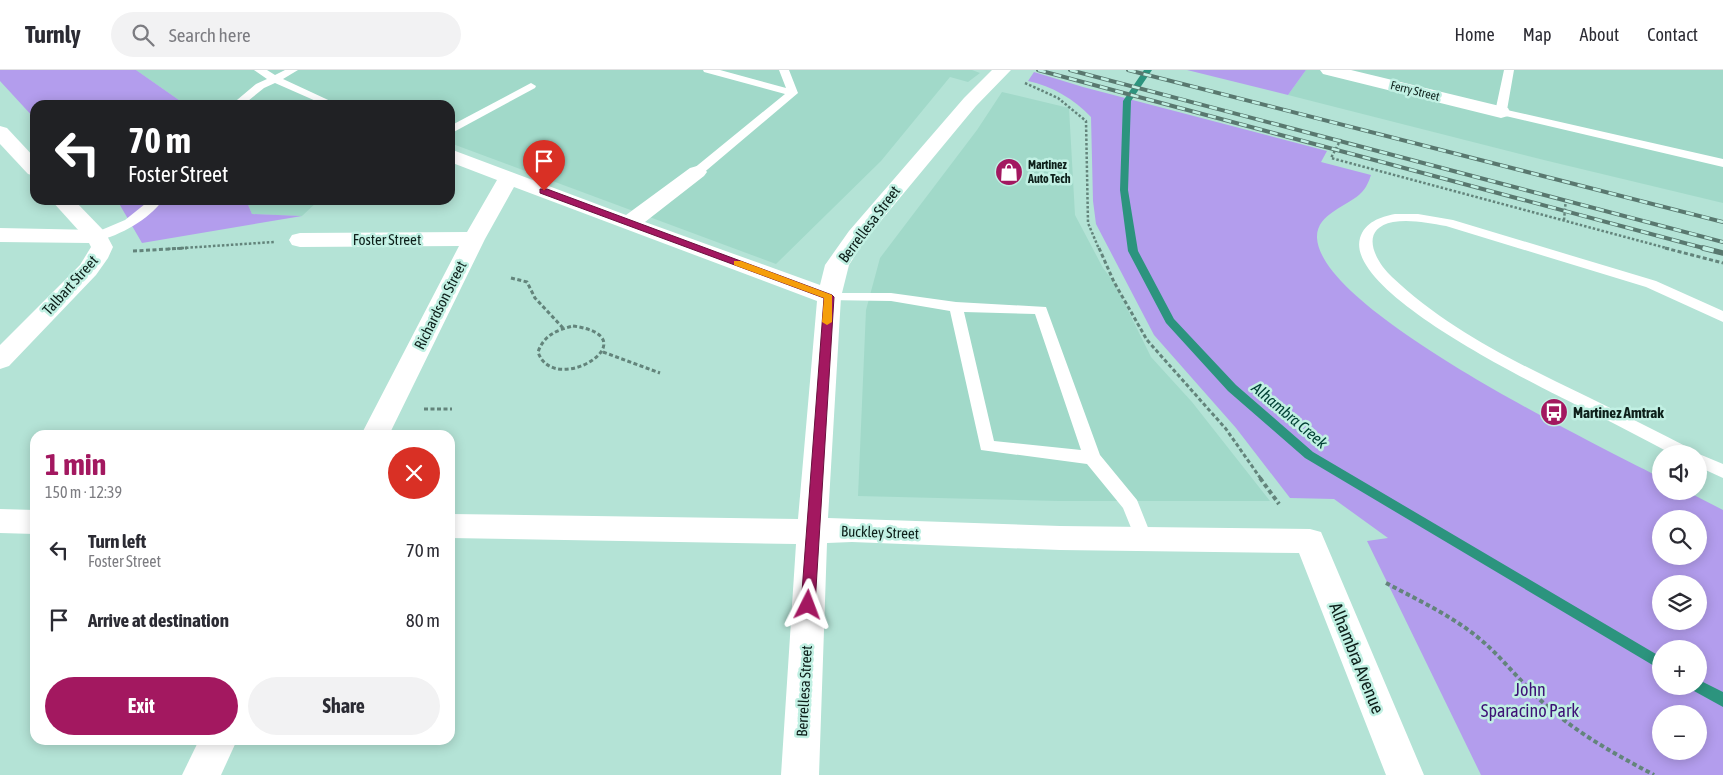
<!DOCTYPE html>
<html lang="en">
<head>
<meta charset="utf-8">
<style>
	:root { --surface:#fff; --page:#f2f2f3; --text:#2b2b33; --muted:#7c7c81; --line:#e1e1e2; --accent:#a31860 }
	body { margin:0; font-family:"Asap Condensed",sans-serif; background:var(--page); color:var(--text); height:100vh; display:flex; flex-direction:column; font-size:19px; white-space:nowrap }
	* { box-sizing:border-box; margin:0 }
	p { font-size:16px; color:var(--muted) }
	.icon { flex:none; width:28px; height:28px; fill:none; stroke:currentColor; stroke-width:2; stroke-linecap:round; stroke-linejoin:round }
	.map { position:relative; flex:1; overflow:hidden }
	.panel { position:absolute; left:30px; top:360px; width:425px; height:315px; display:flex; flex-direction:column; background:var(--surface); border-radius:15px; box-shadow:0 2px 12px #0003 }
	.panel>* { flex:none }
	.hud { position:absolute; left:30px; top:30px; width:425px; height:105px; border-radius:15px; box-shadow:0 2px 12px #0003; background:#202124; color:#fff; overflow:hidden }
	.tools { position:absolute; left:1652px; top:375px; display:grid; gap:10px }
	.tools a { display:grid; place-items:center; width:55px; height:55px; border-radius:50%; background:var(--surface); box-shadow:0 2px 12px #0003; font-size:25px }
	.pin { position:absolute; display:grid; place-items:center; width:42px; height:42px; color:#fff; margin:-51px -21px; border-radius:50% 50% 50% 0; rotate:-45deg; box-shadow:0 0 5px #0007 }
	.pin .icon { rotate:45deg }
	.me { position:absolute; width:55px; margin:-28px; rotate:3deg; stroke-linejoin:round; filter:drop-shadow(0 0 4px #0008) }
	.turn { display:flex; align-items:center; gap:18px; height:105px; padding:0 15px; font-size:22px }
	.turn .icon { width:65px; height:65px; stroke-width:2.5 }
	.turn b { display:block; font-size:35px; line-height:42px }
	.round { display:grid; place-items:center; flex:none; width:52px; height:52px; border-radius:26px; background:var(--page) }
	.head { display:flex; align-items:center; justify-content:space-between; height:85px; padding:0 15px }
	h1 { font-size:30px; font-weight:700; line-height:38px; color:var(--accent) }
	.action { display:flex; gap:10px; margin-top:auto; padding:10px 15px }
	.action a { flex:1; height:58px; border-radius:30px; background:var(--accent); color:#fff; font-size:20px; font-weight:700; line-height:58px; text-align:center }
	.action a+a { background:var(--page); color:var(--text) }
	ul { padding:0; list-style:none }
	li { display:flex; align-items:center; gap:15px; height:70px; padding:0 15px }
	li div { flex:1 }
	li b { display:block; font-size:19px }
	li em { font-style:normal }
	header { display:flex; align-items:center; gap:30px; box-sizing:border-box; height:70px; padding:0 25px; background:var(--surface); border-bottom:1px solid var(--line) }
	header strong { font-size:24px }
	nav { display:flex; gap:28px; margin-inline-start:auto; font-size:18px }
	.search { width:350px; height:45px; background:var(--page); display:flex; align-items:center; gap:12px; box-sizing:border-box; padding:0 18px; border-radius:28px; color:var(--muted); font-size:19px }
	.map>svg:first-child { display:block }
	.built { fill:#a1d9c9 }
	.green { fill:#b39ded; fill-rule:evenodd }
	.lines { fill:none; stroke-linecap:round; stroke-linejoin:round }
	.stream { fill:#2c947e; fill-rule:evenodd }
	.path-far2 { stroke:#63847b; stroke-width:2.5; stroke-dasharray:2.5 2; stroke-linecap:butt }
	.path-far1 { stroke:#63847b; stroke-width:3; stroke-dasharray:4 2.5; stroke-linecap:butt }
	.path { stroke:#63847b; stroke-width:4; stroke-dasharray:4.5 3; stroke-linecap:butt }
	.service { fill:#fff; fill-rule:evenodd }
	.minor { fill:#fff; fill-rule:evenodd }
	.tertiary { fill:#fff; fill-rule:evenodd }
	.rail-far1-casing { stroke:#59786f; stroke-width:4 }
	.rail-casing { stroke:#59786f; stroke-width:5.5 }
	.rail-far1 { stroke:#c1f0e3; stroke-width:2.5; stroke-dasharray:8; stroke-linecap:butt }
	.rail { stroke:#c1f0e3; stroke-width:4; stroke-dasharray:11; stroke-linecap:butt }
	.route { fill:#a31860; stroke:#6a103e }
	.slow { fill:#f59e0b }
	.labels { text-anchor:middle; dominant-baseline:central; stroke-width:5; stroke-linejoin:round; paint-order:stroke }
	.far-street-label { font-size:12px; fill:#0d1f1a; stroke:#c1f0e3 }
	.far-poi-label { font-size:12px; font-weight:bold; fill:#0d1f1a; stroke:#c1f0e3; text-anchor:start }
	.street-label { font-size:15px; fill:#0d1f1a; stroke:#c1f0e3 }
	.poi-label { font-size:15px; font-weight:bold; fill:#0d1f1a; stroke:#c1f0e3; text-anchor:start }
	.water-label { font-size:16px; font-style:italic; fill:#024135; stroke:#c1f0e3 }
	.near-street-label { font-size:18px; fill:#0d1f1a; stroke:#c1f0e3 }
	.near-park-label { font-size:18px; fill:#3d1175; stroke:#c1f0e3 }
</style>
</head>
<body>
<header>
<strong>Turnly</strong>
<div class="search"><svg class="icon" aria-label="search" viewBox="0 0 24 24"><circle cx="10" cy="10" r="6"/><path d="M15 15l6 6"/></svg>Search here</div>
<nav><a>Home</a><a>Map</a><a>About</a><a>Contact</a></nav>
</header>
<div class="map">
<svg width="1723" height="705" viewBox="0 0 1723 705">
	<rect width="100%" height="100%" fill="#b4e3d6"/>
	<!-- built -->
	<g class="built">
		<polygon points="136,0 972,0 980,3 968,12 950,7 881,91 776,194 450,73 450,35 186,35"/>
		<polygon points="1306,0 1723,0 1723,133 1548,91 1288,25"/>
		<polygon points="1002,22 1069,38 1075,145 1103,198 1114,212 1151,287 1192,332 1270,431 1059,431 858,426 866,240 880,188 977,60"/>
		<polygon points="246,130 319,130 302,146 252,144"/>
	</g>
	<!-- green -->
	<g class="green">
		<polygon points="0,0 136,0 186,35 35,35 35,49 0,11"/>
		<polygon points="1187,0 1306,0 1288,25"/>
		<path d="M1034,2L1083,17L1327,81L1321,92L1371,105C1369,111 1366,118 1362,122C1348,137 1316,143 1317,168C1321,242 1596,374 1661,408V421H1686L1723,440V705H1481L1367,471L1388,468L1334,429L1290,428L1236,358L1154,265L1096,154L1093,131L1091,47C1074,29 1052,16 1028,11ZM1661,449H1699V486H1661ZM1661,514H1699V551H1661ZM1661,579H1699V616H1661ZM1661,644H1699V681H1661Z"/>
		<polygon points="117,130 246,130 252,144 302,146 142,173"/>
	</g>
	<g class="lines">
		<!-- stream -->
		<g class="stream">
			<polygon points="1144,0 1152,0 1131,31 1128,120 1138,181 1174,249 1236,315 1313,382 1661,587 1661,600 1305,388 1228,321 1166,253 1128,181 1120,120 1123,31"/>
			<polygon points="1699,610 1723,622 1723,637 1694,621 1692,616 1699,616"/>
		</g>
		<!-- path-far2 -->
		<g class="path-far2">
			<polyline points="1025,13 1058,28 1086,51 1088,153 1099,179"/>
			<polyline points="1341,69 1331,88 1670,179"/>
			<polyline points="1564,150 1566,128"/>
			<polyline points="168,179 274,172"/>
		</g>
		<!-- path-far1 -->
		<g class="path-far1">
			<polyline points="1099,178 1114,212 1147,270 1226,359 1261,409"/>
			<polyline points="1665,178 1723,193"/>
			<polyline points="133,181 187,178"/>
			<polyline points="511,208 527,212 535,228 563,258"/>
			<path d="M573,256C653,267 554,329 538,282C544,265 557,260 573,256Z"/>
			<polyline points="603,282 660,303"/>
			<polyline points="424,339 452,339"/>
		</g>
		<!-- path -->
		<g class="path">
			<polyline points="1260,408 1279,434"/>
			<path d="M1386,513C1416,529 1448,544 1475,565C1502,586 1522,615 1548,637C1580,665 1617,685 1654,705"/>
		</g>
		<!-- service -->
		<g class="service">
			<polygon points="254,0 267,0 275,5 285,0 298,0 283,9 339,35 325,35 275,13 264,18 243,35 231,35 256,14 267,9"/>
			<polygon points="703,0 720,0 786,18 779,0 789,0 798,23 701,105 693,105 691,102 693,99 785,24 704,2"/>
			<polygon points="1504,0 1514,0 1507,40 1723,89 1723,97 1497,44 1495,42"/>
			<polygon points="531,13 536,16 535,18 450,64 450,56"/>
			<path d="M150,130H163C148,150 121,165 97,171L90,167L92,164L125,150Z"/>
			<path d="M1395,144H1418L1453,150L1656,211L1723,241V252L1646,217L1446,156C1429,153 1410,149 1393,152C1358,159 1375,191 1392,207C1448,260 1519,294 1588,327C1623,344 1658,362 1693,380L1695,384H1672C1646,370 1621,357 1595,344C1553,323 1344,225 1360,168C1365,152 1380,147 1395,144Z"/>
			<path d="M829,223H891L956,232L1046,237L1100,385L1137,430L1153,470L1150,475L1144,477L1138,475L1123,438L1087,394L981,380L950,241L891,231L824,230L822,227L824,224ZM964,242L1035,244L1081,380L994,371Z"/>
			<polygon points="1699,384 1723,394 1723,408 1699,397"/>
		</g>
		<!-- minor -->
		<g class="minor">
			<polygon points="992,0 1011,0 976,36 865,170 849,195 841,227 828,448 1060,456 1310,459 1321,462 1424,705 1386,705 1299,483 1060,480 852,472 827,473 819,705 781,705 796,474 450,468 450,444 798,449 817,231 514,117 485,169 389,365 361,365 459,176 300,177 292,175 289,170 292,165 300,163 467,162 497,110 450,92 450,79 626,145 690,98 697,96 704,98 707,102 704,106 645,152 820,215 825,195 849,161 964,28"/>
			<polygon points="1320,0 1351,0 1508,38 1510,42 1508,46 1501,48 1323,4"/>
			<polygon points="0,158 97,160 105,162 113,177 108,188 96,205 9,296 0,299 0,275 80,195 91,177 89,173 0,172"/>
			<polygon points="0,439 35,440 35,464 0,463"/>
			<polygon points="199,670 237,670 221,705 182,705"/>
		</g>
		<!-- tertiary -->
		<g class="tertiary">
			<polygon points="0,56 7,58 35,88 35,106 28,104 0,74"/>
			<polygon points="51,130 74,130 105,162 108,167 105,172 97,174 89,172"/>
		</g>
		<!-- rail-far1 casing -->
		<g class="rail-far1-casing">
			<g id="rail-far1">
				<polyline points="1038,0 1707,179"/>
				<polyline points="1070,0 1723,172"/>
				<polyline points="1128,0 1723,152"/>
			</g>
		</g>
		<!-- rail casing -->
		<g class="rail-casing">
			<polyline id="rail" points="1703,178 1723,183"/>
		</g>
		<!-- rail-far1 -->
		<use href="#rail-far1" class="rail-far1"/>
		<!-- rail -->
		<use href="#rail" class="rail"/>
	</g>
	<!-- route -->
	<polygon class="route" points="540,119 547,119 832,225 834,227 815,535 813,539 808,541 803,539 801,535 824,228 540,123"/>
	<!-- slow -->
	<polygon class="slow" points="734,191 741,191 832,225 832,252 827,255 822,252 824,228 734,195"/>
	<!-- icons -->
	<defs>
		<g id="shop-disc" transform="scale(1.4375)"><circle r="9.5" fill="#a31860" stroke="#c1f0e3"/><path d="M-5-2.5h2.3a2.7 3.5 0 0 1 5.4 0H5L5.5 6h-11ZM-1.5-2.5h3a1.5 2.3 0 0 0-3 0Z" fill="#fff"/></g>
		<g id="bus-disc" transform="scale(1.4375)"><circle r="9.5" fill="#a31860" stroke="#c1f0e3"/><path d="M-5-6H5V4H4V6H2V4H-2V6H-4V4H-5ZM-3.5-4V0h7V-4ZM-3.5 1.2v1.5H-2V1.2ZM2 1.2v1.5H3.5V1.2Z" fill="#fff"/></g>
	</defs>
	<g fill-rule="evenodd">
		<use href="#shop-disc" x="1009" y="102"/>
		<use href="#bus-disc" x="1554" y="342"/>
	</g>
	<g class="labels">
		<!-- far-street labels -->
		<g class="far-street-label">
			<text transform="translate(1415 21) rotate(14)">Ferry Street</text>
		</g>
		<!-- far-poi labels -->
		<g class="far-poi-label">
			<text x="1028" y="95">Martinez<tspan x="1028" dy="14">Auto Tech</tspan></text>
		</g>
		<!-- street labels -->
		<g class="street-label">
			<text transform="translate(869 154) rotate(-53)">Berrellesa Street</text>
			<text x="387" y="169">Foster Street</text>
			<text transform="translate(70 215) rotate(-48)">Talbart Street</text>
			<text transform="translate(440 235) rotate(-63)">Richardson Street</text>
			<text transform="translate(880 462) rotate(2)">Buckley Street</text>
			<text transform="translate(804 621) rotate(-87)">Berrellesa Street</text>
		</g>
		<!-- poi labels -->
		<g class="poi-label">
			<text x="1573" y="342">Martinez Amtrak</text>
		</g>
		<!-- water labels -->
		<g class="water-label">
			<text transform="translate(1290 345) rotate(40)">Alhambra Creek</text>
		</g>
		<!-- near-street labels -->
		<g class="near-street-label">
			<text transform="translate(1357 588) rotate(68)">Alhambra Avenue</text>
		</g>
		<!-- near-park labels -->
		<g class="near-park-label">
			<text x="1530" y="619">John<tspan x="1530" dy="21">Sparacino Park</tspan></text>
		</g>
	</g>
</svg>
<div class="tools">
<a><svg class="icon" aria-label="sound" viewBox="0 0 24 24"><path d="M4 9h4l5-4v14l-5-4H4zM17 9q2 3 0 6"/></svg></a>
<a><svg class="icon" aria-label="search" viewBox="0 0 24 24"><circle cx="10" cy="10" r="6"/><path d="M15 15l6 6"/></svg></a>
<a><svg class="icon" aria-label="layers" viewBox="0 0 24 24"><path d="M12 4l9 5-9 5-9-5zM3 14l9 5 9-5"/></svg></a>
<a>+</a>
<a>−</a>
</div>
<div class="pin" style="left:544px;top:121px;background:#d93025"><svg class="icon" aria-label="arrive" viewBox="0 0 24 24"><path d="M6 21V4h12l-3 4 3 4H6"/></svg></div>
<svg class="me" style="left:808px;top:535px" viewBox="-20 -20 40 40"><path d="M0-17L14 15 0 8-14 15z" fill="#a31860" stroke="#fff" stroke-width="4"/></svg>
<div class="hud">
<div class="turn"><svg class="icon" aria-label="left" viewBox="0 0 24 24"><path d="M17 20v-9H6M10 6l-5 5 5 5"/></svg><div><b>70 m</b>Foster Street</div></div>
</div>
<section class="panel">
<div class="head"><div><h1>1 min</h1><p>150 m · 12:39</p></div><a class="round" style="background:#d93025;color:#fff"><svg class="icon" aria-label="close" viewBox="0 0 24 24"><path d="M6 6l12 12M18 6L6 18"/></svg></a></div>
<ul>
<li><svg class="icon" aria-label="left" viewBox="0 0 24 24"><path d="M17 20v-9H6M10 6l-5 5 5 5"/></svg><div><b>Turn left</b><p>Foster Street</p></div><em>70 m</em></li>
<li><svg class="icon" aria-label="arrive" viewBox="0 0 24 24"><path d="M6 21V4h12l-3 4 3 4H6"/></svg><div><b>Arrive at destination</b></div><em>80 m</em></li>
</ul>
<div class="action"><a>Exit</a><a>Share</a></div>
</section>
</div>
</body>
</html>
